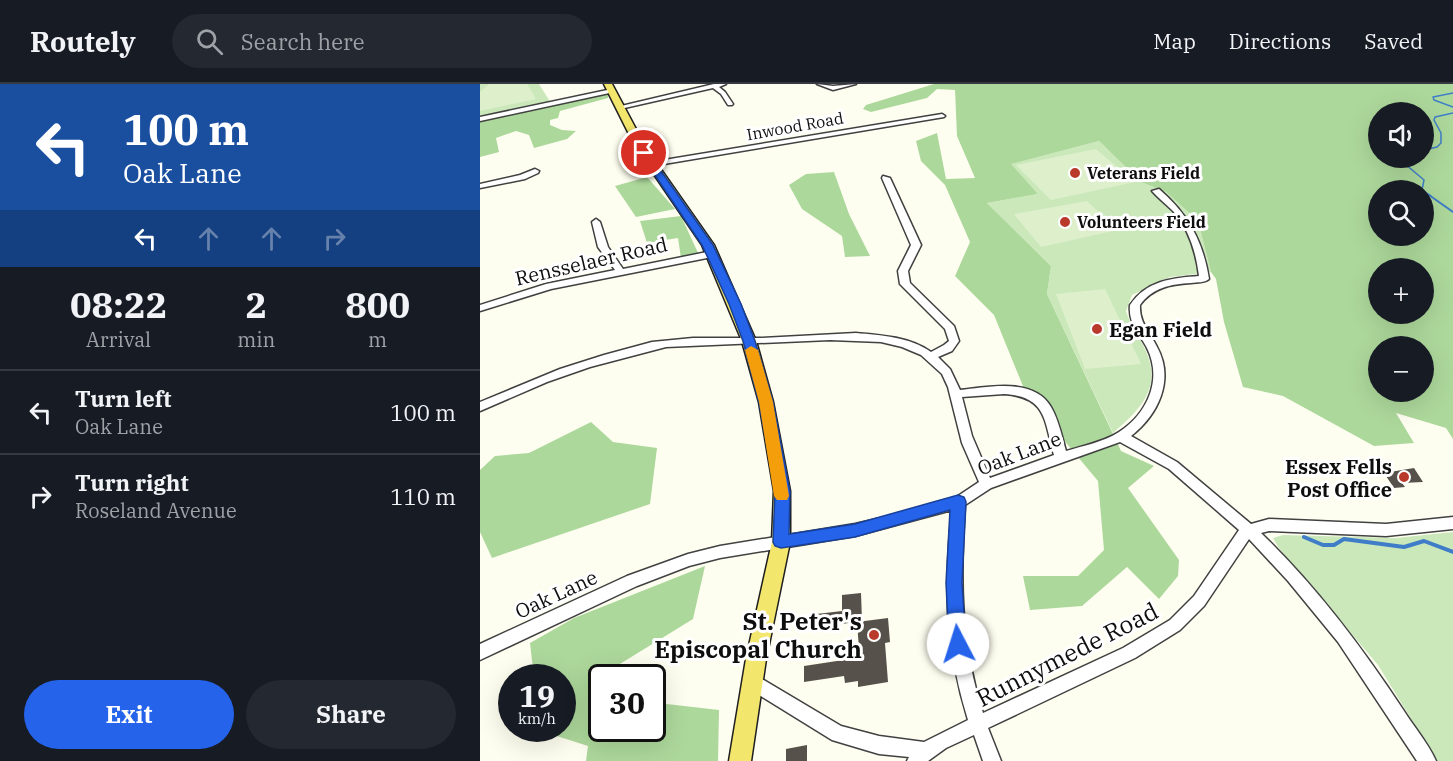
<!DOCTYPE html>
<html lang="en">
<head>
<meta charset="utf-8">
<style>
	:root { --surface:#171b24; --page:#242831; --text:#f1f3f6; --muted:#9ea1a6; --line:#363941; --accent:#2563eb }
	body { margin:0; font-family:"IBM Plex Serif",serif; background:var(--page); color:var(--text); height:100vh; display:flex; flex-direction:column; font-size:22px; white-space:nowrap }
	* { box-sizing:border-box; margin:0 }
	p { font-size:20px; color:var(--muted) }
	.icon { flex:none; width:33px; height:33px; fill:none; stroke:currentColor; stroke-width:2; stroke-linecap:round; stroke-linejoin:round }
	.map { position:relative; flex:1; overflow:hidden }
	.drawer { display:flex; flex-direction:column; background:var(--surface); width:480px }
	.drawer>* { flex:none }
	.guide { background:#1a4fa0; color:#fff; overflow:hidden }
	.tools { position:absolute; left:888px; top:18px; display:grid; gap:12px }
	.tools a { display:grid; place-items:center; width:66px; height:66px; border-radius:50%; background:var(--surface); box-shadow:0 6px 24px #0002; font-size:30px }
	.speed { position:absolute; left:18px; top:580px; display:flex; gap:12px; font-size:30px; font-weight:700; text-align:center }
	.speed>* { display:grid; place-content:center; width:78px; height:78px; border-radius:50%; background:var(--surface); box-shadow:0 6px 24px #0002; line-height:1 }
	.speed small { font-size:15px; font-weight:400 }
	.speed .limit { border:3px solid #111; border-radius:9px; background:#fff; color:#111 }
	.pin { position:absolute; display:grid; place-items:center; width:51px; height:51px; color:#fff; margin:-26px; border:3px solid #fff; border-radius:50%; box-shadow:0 2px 6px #0007 }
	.me { position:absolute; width:66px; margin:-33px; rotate:355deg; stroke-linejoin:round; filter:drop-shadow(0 0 4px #0008) }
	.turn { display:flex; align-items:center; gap:21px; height:126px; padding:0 24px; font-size:27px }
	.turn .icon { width:78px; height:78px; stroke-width:2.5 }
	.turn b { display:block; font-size:42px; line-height:51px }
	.lanes { display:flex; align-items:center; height:57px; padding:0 24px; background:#0003; justify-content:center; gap:30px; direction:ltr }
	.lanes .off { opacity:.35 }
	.eta { display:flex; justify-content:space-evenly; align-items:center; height:102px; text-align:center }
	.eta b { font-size:36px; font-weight:700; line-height:42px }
	.cta { display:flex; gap:12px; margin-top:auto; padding:12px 24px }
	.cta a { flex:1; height:69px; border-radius:36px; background:var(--accent); color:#fff; font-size:24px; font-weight:700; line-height:69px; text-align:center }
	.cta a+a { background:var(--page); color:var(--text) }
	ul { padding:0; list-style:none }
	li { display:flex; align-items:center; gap:18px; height:84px; padding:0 24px; border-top:2px solid var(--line) }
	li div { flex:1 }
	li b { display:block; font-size:22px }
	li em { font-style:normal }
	header { display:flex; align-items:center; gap:36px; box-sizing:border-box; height:84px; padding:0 30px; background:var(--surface); border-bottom:2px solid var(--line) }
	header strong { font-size:28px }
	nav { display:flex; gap:33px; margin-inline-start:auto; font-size:21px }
	.search { width:420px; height:54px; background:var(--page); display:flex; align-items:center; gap:15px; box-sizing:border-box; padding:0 21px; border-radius:33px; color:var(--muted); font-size:22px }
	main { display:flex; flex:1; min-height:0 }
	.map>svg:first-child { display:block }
	.green { fill:#cbe8bb }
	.forest { fill:#add89b; fill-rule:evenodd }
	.pitch { fill:#deefcc }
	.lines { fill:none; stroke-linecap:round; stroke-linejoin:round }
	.stream-far2 { stroke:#407dc8; stroke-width:1.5 }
	.stream-far1 { stroke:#407dc8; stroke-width:2 }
	.stream { stroke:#407dc8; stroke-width:4 }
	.building { fill:#57514b }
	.minor-casing { stroke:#414141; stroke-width:3 }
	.major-casing { stroke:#1f1f1f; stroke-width:3 }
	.minor { fill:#fff; fill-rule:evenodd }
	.major { fill:#f3e66c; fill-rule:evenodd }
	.route { fill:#2563eb; stroke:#184099; stroke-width:1.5 }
	.slow { fill:#f59e0b }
	.poi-dot { fill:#b93a2b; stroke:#fff; stroke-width:2 }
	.labels { text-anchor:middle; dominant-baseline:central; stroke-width:6; stroke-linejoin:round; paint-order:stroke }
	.far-street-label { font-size:16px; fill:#0e0e0e; stroke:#fff }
	.far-poi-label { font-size:16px; font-weight:bold; fill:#0e0e0e; stroke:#fff; text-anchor:start }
	.street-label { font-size:20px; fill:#0e0e0e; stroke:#fff }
	.poi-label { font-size:20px; font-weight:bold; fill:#0e0e0e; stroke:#fff; text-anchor:start }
	.near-poi-label { font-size:24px; font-weight:bold; fill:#0e0e0e; stroke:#fff; text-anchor:end }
	.near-street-label { font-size:24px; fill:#0e0e0e; stroke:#fff }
</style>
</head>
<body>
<header>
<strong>Routely</strong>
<div class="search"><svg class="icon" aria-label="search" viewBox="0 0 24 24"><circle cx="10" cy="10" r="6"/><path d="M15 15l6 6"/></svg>Search here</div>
<nav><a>Map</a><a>Directions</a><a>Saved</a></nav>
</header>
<main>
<section class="drawer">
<div class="guide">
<div class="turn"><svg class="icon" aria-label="left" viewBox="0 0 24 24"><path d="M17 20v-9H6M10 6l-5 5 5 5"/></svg><div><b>100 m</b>Oak Lane</div></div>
<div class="lanes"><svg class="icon" aria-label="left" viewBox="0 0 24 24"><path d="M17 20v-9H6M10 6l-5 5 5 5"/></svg><svg class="icon off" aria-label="ahead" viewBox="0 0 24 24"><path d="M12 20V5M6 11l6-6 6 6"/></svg><svg class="icon off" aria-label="ahead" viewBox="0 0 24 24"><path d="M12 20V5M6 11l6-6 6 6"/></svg><svg class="icon off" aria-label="right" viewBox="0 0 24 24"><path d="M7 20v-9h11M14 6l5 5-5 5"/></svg></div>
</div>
<div class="eta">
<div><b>08:22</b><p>Arrival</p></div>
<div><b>2</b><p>min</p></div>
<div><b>800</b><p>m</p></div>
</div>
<ul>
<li><svg class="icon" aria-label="left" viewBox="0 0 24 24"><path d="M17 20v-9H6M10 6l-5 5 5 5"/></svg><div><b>Turn left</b><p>Oak Lane</p></div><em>100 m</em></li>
<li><svg class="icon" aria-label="right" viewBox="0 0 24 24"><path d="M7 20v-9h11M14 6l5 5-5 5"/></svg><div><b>Turn right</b><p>Roseland Avenue</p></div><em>110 m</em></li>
</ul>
<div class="cta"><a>Exit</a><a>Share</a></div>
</section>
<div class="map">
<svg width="973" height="677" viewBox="0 0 973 677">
	<rect width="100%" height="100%" fill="#fefef0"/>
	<!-- green -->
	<g class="green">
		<polygon points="0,0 59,0 71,19 0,35"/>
		<path d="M619,57L661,98L686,108L718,137L731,188L690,193L652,211L646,227C650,240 657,249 663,261C684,301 663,323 633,349L567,210L571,182L507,119L558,110L530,80Z"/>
		<polygon points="973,448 973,677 957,677 898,581 798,463 793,454 803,451 916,454"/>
	</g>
	<!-- forest -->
	<g class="forest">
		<path d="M454,0H973V355L966,344L916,329L934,359L894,362L803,312L763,303L744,238L736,195L731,188L718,137L686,108L661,98L619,57L531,80L558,110L507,119L571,182L567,210L641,367L674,382L648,404L699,476L698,492L679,515L647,483L602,522L550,526L543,492H598L624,466L618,397L547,312L514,231L475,192L490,158L465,101L441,77L436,57L457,49L466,95L495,94L477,52L475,6L457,5L447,14L391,28L383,25L386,21ZM898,28H944V74H898ZM898,106H944V152H898ZM898,184H944V230H898ZM898,262H944V308H898Z"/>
		<polygon points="128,10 128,14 80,27 78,34 70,36 70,41 82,46 96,47 87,55 54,64 49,51 36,47 16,54 19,68 0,73 0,38"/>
		<polygon points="354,88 369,130 390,172 365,173 362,152 322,125 309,101 326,90"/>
		<polygon points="167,93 195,125 156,133 135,102"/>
		<polygon points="201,132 219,171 201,174 198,154 167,159 160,137"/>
		<polygon points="111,338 133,358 177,364 170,420 12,474 0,448 0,386 15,372 49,369"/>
		<polygon points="225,482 213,535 135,583 148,594 122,594 122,645 172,645 173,615 178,619 239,626 238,677 106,677 108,662 58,646 82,645 82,594 54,594 50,559 94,534"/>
	</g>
	<!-- pitch -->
	<g class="pitch">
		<polygon points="9,0 47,0 56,15 0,27 0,8"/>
		<polygon points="616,65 655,98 571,116 536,81"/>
		<polygon points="607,117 637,146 561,163 534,130"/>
		<polygon points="625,205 661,280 605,285 576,210"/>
	</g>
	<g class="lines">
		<!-- stream-far2 -->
		<g class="stream-far2">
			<polyline points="973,9 953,13 954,16 973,23"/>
			<polyline points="944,66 957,63 961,59 961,49 954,36 955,33 973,29"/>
			<polyline points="918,74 944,96 942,106"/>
			<polyline points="944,107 951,112"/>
		</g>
		<!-- stream-far1 -->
		<polyline class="stream-far1" points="949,111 973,128"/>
		<!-- stream -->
		<polyline class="stream" points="824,453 843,461 854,461 864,455 924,463 944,457 973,468"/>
	</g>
	<!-- building -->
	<g class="building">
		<polygon points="934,384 943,398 922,399 925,403 914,404 904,389"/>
		<polygon points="381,509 382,537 328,545 328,531 362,527 362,511"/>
		<polygon points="408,534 410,558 405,559 408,598 378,603 378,597 365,599 364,592 324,598 324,582 370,575 370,567 379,565 377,538"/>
		<polygon points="327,661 327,677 306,677 306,665"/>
	</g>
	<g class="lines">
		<!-- minor casing -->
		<g class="minor-casing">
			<g id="minor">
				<polygon points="234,0 246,0 239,3 245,8 253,20 252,21 248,21 241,10 233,4 140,25 137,23"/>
				<polygon points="337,0 353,2 376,0 353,6"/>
				<polygon points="132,5 134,6 134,8 0,37 0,33"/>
				<polygon points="462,30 465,32 464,33 172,82 168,80 172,78"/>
				<polygon points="55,85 59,87 58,89 45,95 0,104 0,100 40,91"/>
				<path d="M403,92L410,94L441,161L428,187L430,199L474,242L479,257L472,267L458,273L470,285L480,306C508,303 554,293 571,323C579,337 582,353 586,367C602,362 624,358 639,348C667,330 683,296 667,264C659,249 648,239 650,221C666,197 691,194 719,192C716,168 709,145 693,127C686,120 678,114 672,107L679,105C708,130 723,157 729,195C724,199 718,198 711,199C691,200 672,204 660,221C659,239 670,248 677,263C695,296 678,331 651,352L697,378L771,440L789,435L906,440L973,433V445L906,452L789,447L781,449C836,502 882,563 924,627C934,643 948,659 956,677H937L858,558L808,497L769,455L724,522L700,546L655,574L508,644L521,677H503L494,651L466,664L448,677H427L429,673L399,670L352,656L266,603L264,597L266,591L272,589L361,642L399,652L444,658L488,636C465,562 464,502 472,426L375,452L240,474L209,482L157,502L0,576V560L147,492L208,470L240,462L375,440L414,431L475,414L499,398L482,359L468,303L462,290L441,271L422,263L401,258L350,256L186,263L110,283L67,298L0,327V318L80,285L124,271L172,258L213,254H281L376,249C401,251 430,253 451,268L464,261L469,257L465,245L420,200L418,187L431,161L402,94ZM524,310C567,313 564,336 574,371L510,394L492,352L482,313ZM640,358L689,385L759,446L714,512L690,536L643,564L503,629C480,558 480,494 485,421L511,404Z"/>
				<polygon points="116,135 120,138 128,163 143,185 232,167 237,170 232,173 71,205 0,227 0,221 66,200 135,186 118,163 112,138"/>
			</g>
		</g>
		<!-- major casing -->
		<g class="major-casing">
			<polygon id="major" points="124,0 132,0 166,64 234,161 276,257 293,318 310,407 310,458 286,575 271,677 249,677 266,575 292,458 294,407 279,318 262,257 222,161 156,64"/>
		</g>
		<!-- minor -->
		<use href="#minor" class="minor"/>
		<!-- major -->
		<use href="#major" class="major"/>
	</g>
	<!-- route -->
	<polygon class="route" points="161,67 167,67 233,161 261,220 275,257 293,318 310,407 309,450 375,440 478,411 484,413 486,418 482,499 486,560 484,566 478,568 471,566 469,560 466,499 470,426 375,453 301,464 295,462 293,458 295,407 279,318 263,257 249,220 222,161 160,69"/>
	<!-- slow -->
	<polygon class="slow" points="271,262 278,266 293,318 309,412 307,416 297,416 294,412 279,318 265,266"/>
	<!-- markers -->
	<g class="poi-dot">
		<circle cx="595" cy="89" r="6"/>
		<circle cx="585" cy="138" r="6"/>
		<circle cx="617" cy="245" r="6"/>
		<circle cx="924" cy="393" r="6"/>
		<circle cx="394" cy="551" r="6"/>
	</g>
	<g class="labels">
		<!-- far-street labels -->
		<g class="far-street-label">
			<text transform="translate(315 42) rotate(-10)">Inwood Road</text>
		</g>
		<!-- far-poi labels -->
		<g class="far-poi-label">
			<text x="607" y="89">Veterans Field</text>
			<text x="597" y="138">Volunteers Field</text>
		</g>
		<!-- street labels -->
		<g class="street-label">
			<text transform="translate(111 177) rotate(-13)">Rensselaer Road</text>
			<text transform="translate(539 369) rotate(-21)">Oak Lane</text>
			<text transform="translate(76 510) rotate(-25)">Oak Lane</text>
		</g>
		<!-- poi labels -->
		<g class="poi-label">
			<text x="629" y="245">Egan Field</text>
			<text x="912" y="382" text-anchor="end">Essex Fells<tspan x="912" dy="23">Post Office</tspan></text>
		</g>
		<!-- near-poi labels -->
		<g class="near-poi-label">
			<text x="382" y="537">St. Peter's<tspan x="382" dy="28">Episcopal Church</tspan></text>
		</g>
		<!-- near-street labels -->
		<g class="near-street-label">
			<text transform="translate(587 570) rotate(-27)">Runnymede Road</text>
		</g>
	</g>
</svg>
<div class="tools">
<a><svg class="icon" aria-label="sound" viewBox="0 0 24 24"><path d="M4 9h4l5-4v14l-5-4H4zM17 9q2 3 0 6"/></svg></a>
<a><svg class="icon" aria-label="search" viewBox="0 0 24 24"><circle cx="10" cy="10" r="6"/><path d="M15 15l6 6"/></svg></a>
<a>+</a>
<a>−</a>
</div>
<div class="speed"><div>19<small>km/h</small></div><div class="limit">30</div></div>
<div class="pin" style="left:164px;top:69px;background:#d93025"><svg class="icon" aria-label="arrive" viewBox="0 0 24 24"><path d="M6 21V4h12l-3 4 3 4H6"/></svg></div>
<svg class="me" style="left:478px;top:560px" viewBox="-20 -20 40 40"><circle r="19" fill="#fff"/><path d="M0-13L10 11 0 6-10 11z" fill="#2563eb"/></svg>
</div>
</main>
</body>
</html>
